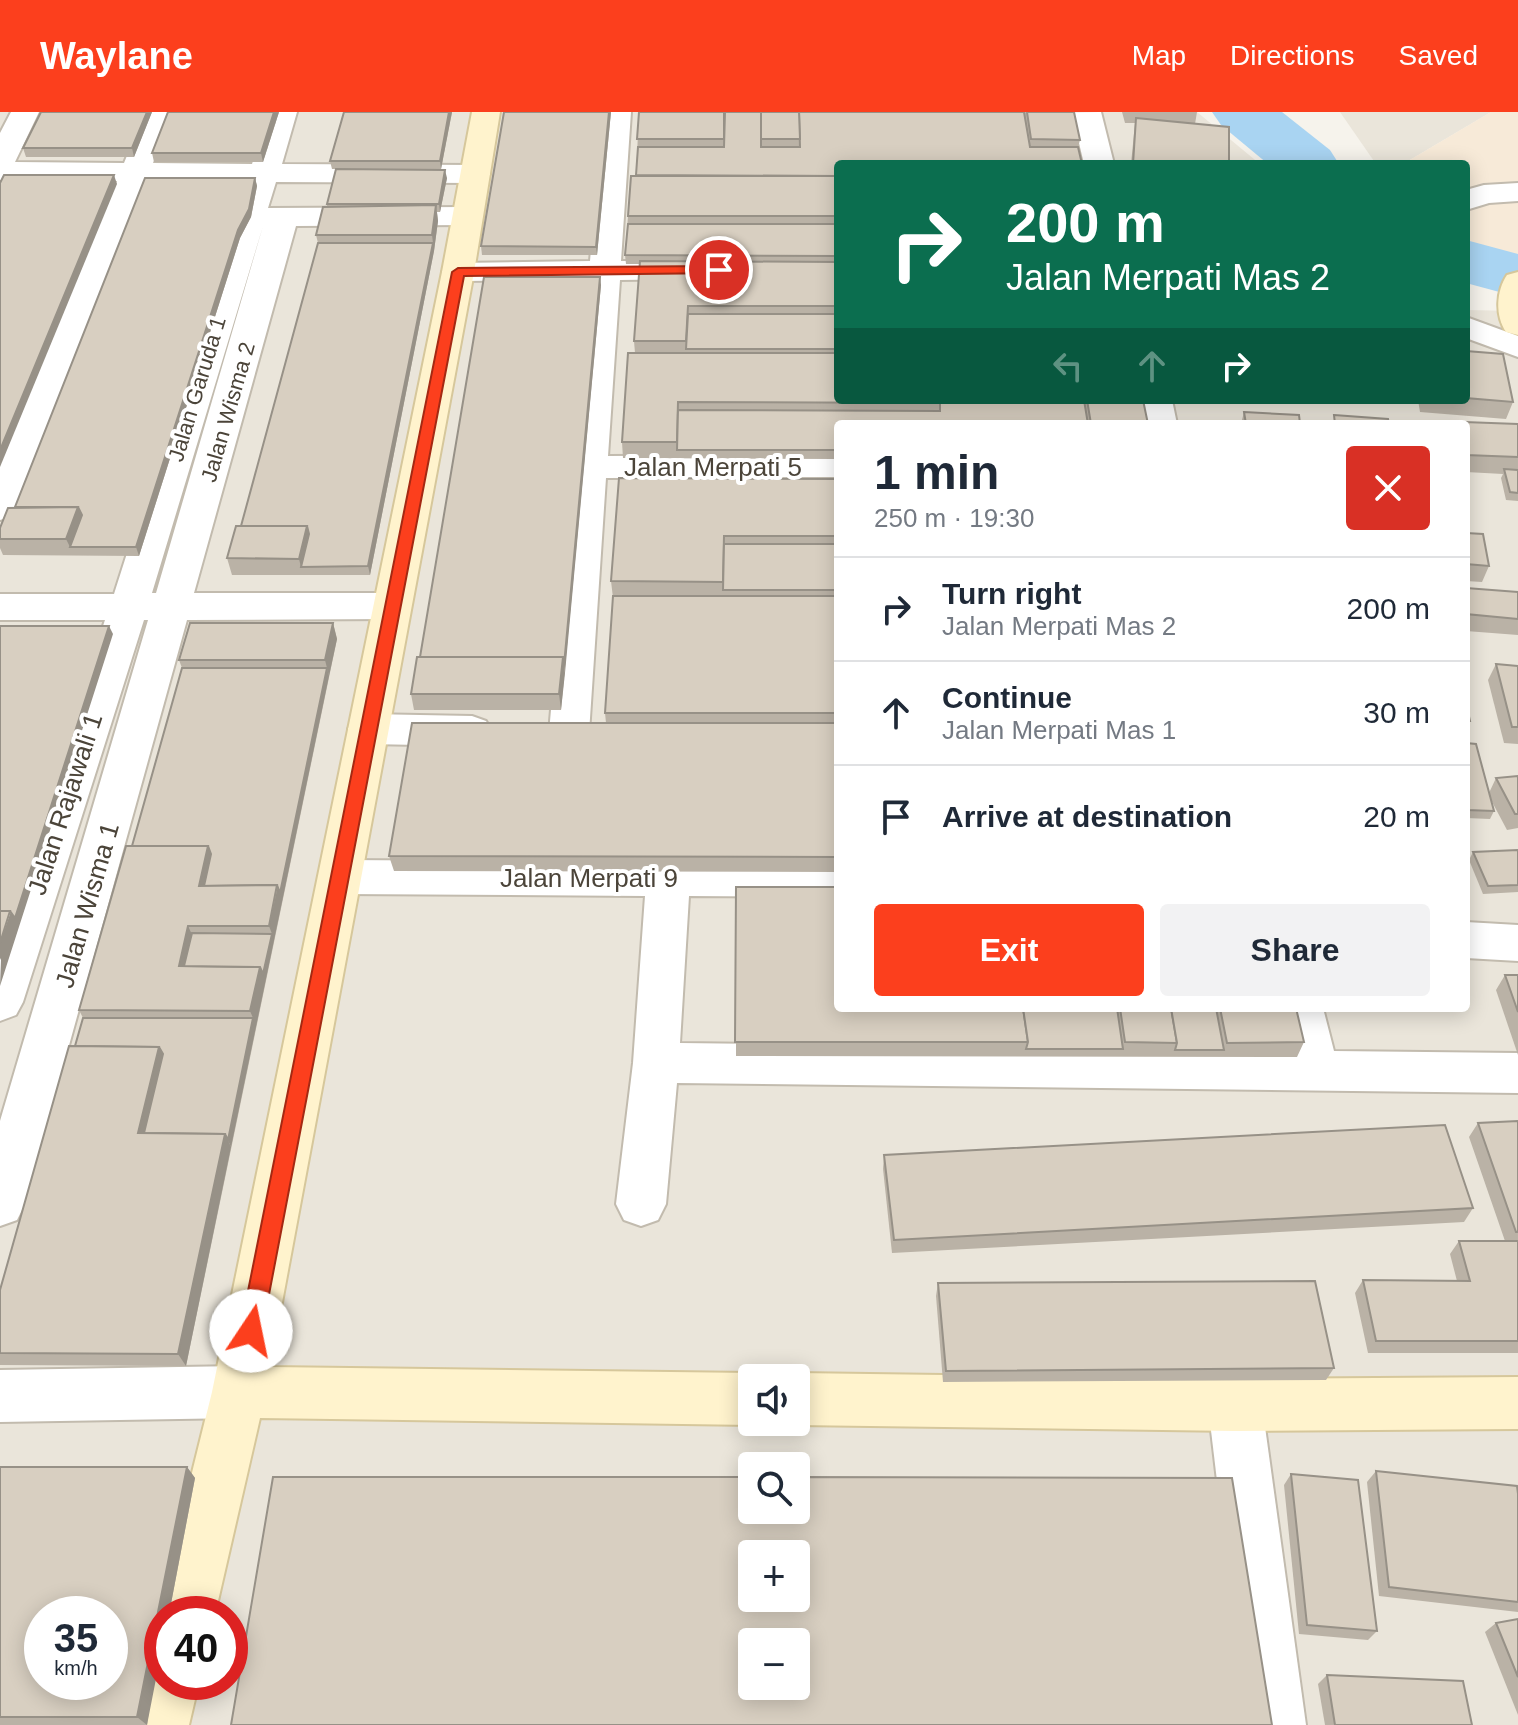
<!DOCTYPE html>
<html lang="en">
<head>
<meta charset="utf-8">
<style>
	:root { --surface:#fff; --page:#f2f2f3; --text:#1f2937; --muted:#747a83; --line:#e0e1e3; --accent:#fc3f1d }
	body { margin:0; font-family:Helvetica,sans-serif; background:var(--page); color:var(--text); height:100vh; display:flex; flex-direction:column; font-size:30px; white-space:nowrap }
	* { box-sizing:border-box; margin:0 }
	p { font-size:26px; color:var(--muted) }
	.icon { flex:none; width:44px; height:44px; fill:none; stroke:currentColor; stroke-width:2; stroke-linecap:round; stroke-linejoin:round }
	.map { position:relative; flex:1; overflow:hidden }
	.panel { position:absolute; left:834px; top:308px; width:636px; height:592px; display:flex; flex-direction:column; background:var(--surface); border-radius:8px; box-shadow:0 4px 20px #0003 }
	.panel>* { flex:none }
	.banner { position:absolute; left:834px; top:48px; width:636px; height:244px; border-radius:8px; box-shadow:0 4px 20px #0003; background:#0b6e4f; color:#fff; overflow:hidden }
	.buttons { position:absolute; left:738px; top:1252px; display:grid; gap:16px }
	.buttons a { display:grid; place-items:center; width:72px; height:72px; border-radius:8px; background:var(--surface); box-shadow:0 4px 20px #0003; font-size:40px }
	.speed { position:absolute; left:24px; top:1484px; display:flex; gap:16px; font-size:40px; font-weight:700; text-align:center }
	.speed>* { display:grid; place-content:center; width:104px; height:104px; border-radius:50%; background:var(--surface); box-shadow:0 4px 20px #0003; line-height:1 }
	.speed small { font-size:20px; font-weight:400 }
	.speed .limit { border:12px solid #d22; background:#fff; color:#111 }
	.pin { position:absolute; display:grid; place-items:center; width:68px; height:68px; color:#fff; margin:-34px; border:4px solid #fff; border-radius:50%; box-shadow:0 2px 8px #0007 }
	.me { position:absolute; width:88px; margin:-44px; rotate:11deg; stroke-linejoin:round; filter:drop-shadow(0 0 6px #0008) }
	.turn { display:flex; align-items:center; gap:28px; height:168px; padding:0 40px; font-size:36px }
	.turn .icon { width:104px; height:104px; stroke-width:2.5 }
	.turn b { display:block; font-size:56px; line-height:68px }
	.lanes { display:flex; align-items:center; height:76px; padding:0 40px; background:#0003; justify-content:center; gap:40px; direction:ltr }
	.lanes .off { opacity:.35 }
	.round { display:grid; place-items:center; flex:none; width:84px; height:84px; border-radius:8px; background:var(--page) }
	.headline { display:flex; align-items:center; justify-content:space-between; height:136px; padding:0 40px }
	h1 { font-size:48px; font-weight:600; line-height:60px }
	.action { display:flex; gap:16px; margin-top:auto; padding:16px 40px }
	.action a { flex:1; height:92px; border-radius:8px; background:var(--accent); color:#fff; font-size:32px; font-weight:600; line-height:92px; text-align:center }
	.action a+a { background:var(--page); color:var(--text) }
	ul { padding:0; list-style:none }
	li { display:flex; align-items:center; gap:24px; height:104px; padding:0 40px; border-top:2px solid var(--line) }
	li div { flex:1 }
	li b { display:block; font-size:30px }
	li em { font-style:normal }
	header { display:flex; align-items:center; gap:48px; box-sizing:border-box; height:112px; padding:0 40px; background:var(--accent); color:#fff }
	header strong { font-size:38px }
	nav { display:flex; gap:44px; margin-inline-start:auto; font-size:28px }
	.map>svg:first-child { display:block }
	.residential { fill:#eae5da; fill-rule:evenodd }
	.commercial { fill:#f7ead8 }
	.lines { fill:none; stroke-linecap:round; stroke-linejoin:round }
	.river { fill:#a9d4f2; fill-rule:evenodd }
	.street-casing { stroke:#c2bbae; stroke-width:4 }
	.secondary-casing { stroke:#d6c79b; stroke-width:4 }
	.street { fill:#fff; fill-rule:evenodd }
	.secondary { fill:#fff3cd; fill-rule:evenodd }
	.wall { fill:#bab2a6 }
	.shaded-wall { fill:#979187 }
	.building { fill:#d8cfc1; stroke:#979187; stroke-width:2; fill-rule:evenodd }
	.route { fill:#fc3f1d; stroke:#a42913; stroke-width:2 }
	.labels { text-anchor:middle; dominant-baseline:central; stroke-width:8; stroke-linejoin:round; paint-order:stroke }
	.far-street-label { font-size:22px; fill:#4b4439; stroke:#fff }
	.street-label { font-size:26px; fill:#4b4439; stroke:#fff }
</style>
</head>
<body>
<header>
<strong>Waylane</strong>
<nav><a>Map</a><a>Directions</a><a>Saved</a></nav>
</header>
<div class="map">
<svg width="1518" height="1613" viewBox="0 0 1518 1613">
	<rect width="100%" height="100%" fill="#f6f3ec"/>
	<!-- residential -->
	<g class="residential">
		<path d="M0,0H1197L1260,52H838V288H1466V198L1518,199V1613H0ZM838,312H1466V896H838ZM752,1266H796V1310H752ZM752,1354H796V1398H752ZM752,1442H796V1486H752ZM42,1502H110V1570H42ZM162,1502H230V1570H162ZM752,1530H796V1574H752Z"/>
		<polygon points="1340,0 1491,0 1403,52 1376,52"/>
	</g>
	<!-- commercial -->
	<polygon class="commercial" points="1491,0 1518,0 1518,165 1475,162 1466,155 1466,52 1403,52"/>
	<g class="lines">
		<!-- river -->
		<g class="river">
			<polygon points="1212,0 1282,0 1330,38 1339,52 1268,52 1221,13"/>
			<polygon points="1466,128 1518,142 1518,185 1466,171"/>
		</g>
		<!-- street casing -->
		<g class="street-casing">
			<g id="street">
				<path d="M11,0H39L15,50L124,51L145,0H173L153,51L252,52L269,0H297L282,52L475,53L486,56L490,62L486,68L475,71L276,70L268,96L468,95L479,98L483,104L479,110L468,113L296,114L194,481H392L405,485L411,494L405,503L392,507L187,508L25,1092L17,1108L0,1114V1009L148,508H144L23,890L16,903L0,909V822L105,508H0V482H114L246,69H146L18,396L13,404L0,408V352L117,69L0,68V21ZM263,114L156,481H152Z"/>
				<polygon points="603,0 631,0 621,149 700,149 711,151 716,158 711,165 700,167 620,168 608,344 838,343 838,365 606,366 589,621 583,631 569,636 555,631 549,621 588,168 458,169 447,167 442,160 447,153 458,151 590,149"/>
				<polygon points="1101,0 1114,52 1084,52 1074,10 1003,7 999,1"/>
				<polygon points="1518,71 1518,89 1489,91 1466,98 1466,78 1484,73"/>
				<polygon points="1466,205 1518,224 1518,245 1466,226"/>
				<polygon points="1138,288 1172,288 1177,312 1143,312"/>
				<polygon points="368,602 472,604 486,609 492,619 486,629 472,634 368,632 354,627 348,617 354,607"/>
				<polygon points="340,748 838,751 838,785 689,784 680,931 1287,938 1277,896 1323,896 1334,939 1518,941 1518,981 677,971 666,1092 658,1108 641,1114 624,1108 616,1092 633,951 645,784 340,782 325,777 318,765 325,753"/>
				<polygon points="1466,810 1518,813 1518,849 1466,846"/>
				<polygon points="239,1254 258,1262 266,1280 258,1298 239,1306 0,1310 0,1258"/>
				<polygon points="1235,1267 1254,1275 1262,1293 1306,1613 1246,1613 1208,1293 1216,1275"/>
			</g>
		</g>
		<!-- secondary casing -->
		<g class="secondary-casing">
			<g id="secondary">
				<polygon points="472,0 500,0 474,160 270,1255 752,1261 764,1266 752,1266 752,1310 759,1310 752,1313 260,1306 215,1502 162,1502 162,1513 157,1502 212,1280 442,160"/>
				<path d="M1518,160V223L1506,220C1495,204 1496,179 1507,163Z"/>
				<polygon points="796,1261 1235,1267 1518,1265 1518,1317 1235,1319 796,1313 789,1310 796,1310 796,1266 784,1266"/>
				<polygon points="162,1544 162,1570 199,1570 189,1613 129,1613 149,1549"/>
			</g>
		</g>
		<!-- street -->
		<use href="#street" class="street"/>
		<!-- secondary -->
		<use href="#secondary" class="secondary"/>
	</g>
	<!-- wall -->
	<g class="wall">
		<polygon points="152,0 134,45 26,45 23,36"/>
		<polygon points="279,0 263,50 154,50 152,41"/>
		<polygon points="344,0 452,0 441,57 332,57 330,49"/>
		<polygon points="611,0 597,143 482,143 481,134"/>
		<polygon points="639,0 1074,0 1080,28 1078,35 838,52 838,288 1143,288 1148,312 838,312 838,347 623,346 622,330 635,241 634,229 640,152 626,152 625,143 628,104 636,64"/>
		<polygon points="1122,0 1197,0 1195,12 1229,52 1131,52 1135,11 1125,11"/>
		<polygon points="255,66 257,74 251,105 240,126 139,444 3,443 0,436 0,416"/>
		<polygon points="447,66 440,100 437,100 438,109 434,139 370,463 232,463 227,446 241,414 318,131 316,123 327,94 327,92"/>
		<polygon points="601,173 561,598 414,598 411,582 420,545"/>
		<polygon points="1466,239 1513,290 1506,307 1420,300 1418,288 1466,288"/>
		<polygon points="1244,300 1300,312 1241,312"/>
		<polygon points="1437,309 1518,312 1518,389 1506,388 1501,366 1503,362 1466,360 1466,312 1436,312"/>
		<polygon points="838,367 838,760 394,759 389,744 606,611 605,601 613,486 611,469"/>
		<polygon points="1466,421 1489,454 1482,470 1466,469"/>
		<polygon points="1466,476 1518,480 1518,523 1466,519"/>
		<polygon points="333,511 337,527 186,1254 0,1253 0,1178 75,934 83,906 79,898 132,734 182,556 179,548"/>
		<polygon points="1496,552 1518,554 1518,632 1504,631 1488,568"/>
		<polygon points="1466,631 1489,681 1496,666 1518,664 1518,716 1507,718 1490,686 1494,699 1490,707 1466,706"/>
		<polygon points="1518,738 1518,780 1483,782 1469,748 1473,740"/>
		<polygon points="736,775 838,896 1296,896 1304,930 1297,945 736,944"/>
		<polygon points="1505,863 1518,863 1518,943 1496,878"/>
		<polygon points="1518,1009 1518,1241 1368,1241 1355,1181 1363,1168 1457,1169 1450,1142 1459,1129 1505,1129 1469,1025 1478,1011"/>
		<polygon points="884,1043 1473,1096 1464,1110 892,1141 883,1057"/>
		<polygon points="938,1171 1334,1256 1326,1268 943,1270 936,1184"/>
		<polygon points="0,1355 187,1355 195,1366 169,1502 162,1502 147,1613 0,1613"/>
		<polygon points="1376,1359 1518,1382 1518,1500 1379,1484 1367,1370"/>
		<polygon points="1291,1362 1377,1519 1368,1528 1299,1522 1284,1373"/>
		<polygon points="1518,1507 1518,1603 1485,1520 1496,1511"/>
		<polygon points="1327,1563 1472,1613 1325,1613 1318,1572"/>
	</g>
	<!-- shaded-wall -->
	<g class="shaded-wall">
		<polygon points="147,0 152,0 134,45 132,36"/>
		<polygon points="274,0 279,0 263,50 261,41"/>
		<polygon points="449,0 452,0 441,57 440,49"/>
		<polygon points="609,0 611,0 597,143 596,135"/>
		<polygon points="445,58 447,66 440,100 439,92"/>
		<polygon points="114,63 117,72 0,355 0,338"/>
		<polygon points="255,66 257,74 251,105 240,126 139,444 136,435"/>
		<polygon points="436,93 438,109 434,139 370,463 368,454 433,131 432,123"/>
		<polygon points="600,165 601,173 565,561 564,553"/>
		<polygon points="78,395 85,412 70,435 66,427"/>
		<polygon points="307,414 311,430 301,455 299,447"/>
		<polygon points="333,511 337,527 329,564 325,548"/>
		<polygon points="109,514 113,522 0,874 1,848 0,846 0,831"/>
		<polygon points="563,545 565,561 561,598 559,582"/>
		<polygon points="327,556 329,564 231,1035 228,1028 253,906 250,899 260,855 272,822 269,814"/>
		<polygon points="208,734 214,750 207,781 199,774"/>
		<polygon points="188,814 195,829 188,861 179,854"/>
		<polygon points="159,935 167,949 148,1028 138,1021"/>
		<polygon points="225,1022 231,1035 186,1254 178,1242"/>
		<polygon points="187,1355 195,1366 169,1502 162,1502 162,1536 147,1613 137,1605"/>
	</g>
	<!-- building -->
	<g class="building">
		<polygon points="41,0 147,0 132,36 23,36"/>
		<polygon points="168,0 274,0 261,41 152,41"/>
		<polygon points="344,0 449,0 440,49 330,49"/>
		<polygon points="504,0 609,0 596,135 481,134"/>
		<polygon points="639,0 724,0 724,27 637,27"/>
		<polygon points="725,0 761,0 761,35 800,35 799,0 1024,0 1030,35 1078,35 1082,52 838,52 838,64 636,63 638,35 724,35"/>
		<polygon points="761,0 799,0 800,27 761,27"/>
		<polygon points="1027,0 1074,0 1080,28 1031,27"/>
		<polygon points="1136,6 1229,15 1229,52 1133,52"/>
		<polygon points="336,57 445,58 439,92 327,92"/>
		<polygon points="4,63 114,63 0,338 0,71"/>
		<polygon points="631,64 835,64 837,104 628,104"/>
		<polygon points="145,66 255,66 249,97 238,118 136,435 70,435 82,403 78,395 15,395"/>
		<polygon points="836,72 838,72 838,144 625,143 628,112 837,112"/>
		<polygon points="436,93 432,123 316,123 323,95"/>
		<polygon points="318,131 433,131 368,454 301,455 309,422 307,414 241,414"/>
		<polygon points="640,149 838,150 838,194 688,194 686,229 634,229"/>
		<polygon points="484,165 600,165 564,553 563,545 420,545"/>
		<polygon points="688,202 838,202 838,237 686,237"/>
		<polygon points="1466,239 1503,242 1513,290 1466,286"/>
		<polygon points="628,241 838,241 838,288 940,288 940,291 678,290 677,330 622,330"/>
		<polygon points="940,288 1084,288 1088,312 838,312 838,338 677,338 678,298 940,299"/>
		<polygon points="1087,288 1143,288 1148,312 1091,312"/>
		<polygon points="1244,300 1299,303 1300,312 1246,312"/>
		<polygon points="1334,303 1388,307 1389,312 1335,312"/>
		<polygon points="1437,309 1518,312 1518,345 1466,343 1466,312 1438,312"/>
		<polygon points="1504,357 1518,358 1518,381 1510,380"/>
		<polygon points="619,366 838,367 838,424 724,424 723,470 611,469"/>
		<polygon points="78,395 66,427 0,427 0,416 8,396"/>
		<polygon points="236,414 307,414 299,447 227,446"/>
		<polygon points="1466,421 1483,422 1489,454 1466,452"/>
		<polygon points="724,432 838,432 838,478 723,478"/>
		<polygon points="1466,476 1518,480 1518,507 1466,502"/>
		<polygon points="613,484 838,484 838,601 605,601"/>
		<polygon points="190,511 333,511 325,548 179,548"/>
		<polygon points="0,514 109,514 15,806 10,799 0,799"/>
		<polygon points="417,545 563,545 559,582 411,582"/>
		<polygon points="1496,552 1518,554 1518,615 1512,615"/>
		<polygon points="182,556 327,556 280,781 277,773 204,774 211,742 208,734 132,734"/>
		<polygon points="1466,591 1470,609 1466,609"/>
		<polygon points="412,611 838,611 838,745 389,744"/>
		<polygon points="1466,631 1476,632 1494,699 1466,698"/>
		<polygon points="1518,664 1518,702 1515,702 1496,666"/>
		<polygon points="126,734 208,734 199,774 277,773 269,814 188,814 179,854 260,855 250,899 79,898"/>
		<polygon points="1518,738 1518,773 1488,774 1473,740"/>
		<polygon points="736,775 838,775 838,896 1023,896 1028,930 735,930"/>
		<polygon points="0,799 10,799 0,831"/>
		<polygon points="192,821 272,822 263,862 260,855 184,854"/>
		<polygon points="1505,863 1518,863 1518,900"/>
		<polygon points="1023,896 1117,896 1123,937 1026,937 1028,930"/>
		<polygon points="1120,896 1171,896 1177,931 1125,930"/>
		<polygon points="1171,896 1216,896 1224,938 1175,938 1177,931"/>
		<polygon points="1220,896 1296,896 1304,930 1227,931"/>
		<polygon points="83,906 253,906 228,1028 225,1022 144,1021 163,942 159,935 75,934"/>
		<polygon points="69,934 159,935 138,1021 225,1022 178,1242 0,1241 0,1178"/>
		<polygon points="1518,1009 1518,1120 1516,1120 1478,1011"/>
		<polygon points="1445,1013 1473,1096 894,1128 884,1043"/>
		<polygon points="1459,1129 1518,1129 1518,1229 1376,1229 1363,1168 1470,1169"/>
		<polygon points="1315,1169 1334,1256 946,1259 938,1171"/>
		<path d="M0,1355H187L137,1605H0ZM42,1502H110V1570H42Z"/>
		<polygon points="1376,1359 1517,1374 1518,1382 1518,1490 1389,1475"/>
		<polygon points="1291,1362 1358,1368 1377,1519 1307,1513"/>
		<path d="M273,1365H752V1398H796V1365L1232,1366L1272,1613H231ZM752,1442H796V1486H752ZM752,1530H796V1574H752Z"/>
		<polygon points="1518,1507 1518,1565 1496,1511"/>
		<polygon points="1327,1563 1463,1569 1472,1613 1335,1613"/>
	</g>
	<!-- route -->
	<polygon class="route" points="719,154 726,158 724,161 464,164 262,1219 258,1227 251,1230 243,1227 240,1219 452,160 458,156"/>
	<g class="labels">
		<!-- far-street labels -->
		<g class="far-street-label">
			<text transform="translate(197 277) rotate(-73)">Jalan Garuda 1</text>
			<text transform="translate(228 300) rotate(-74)">Jalan Wisma 2</text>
		</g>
		<!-- street labels -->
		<g class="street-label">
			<text x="713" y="355">Jalan Merpati 5</text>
			<text transform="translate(65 692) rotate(-72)">Jalan Rajawali 1</text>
			<text x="589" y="766">Jalan Merpati 9</text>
			<text transform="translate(87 793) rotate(-74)">Jalan Wisma 1</text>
		</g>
	</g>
</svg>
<div class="buttons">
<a><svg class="icon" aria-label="sound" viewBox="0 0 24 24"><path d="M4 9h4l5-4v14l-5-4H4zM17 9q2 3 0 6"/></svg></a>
<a><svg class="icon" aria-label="search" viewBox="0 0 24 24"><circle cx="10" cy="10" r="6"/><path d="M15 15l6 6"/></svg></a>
<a>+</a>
<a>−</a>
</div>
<div class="speed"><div>35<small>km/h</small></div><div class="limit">40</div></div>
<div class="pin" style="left:719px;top:158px;background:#d93025"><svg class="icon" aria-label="arrive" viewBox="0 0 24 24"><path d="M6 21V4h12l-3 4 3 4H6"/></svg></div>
<svg class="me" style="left:251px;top:1219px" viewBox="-20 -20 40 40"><circle r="19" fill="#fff"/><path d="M0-13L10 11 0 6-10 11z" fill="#fc3f1d"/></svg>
<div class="banner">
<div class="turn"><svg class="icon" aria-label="right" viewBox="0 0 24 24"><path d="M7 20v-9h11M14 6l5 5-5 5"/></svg><div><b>200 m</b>Jalan Merpati Mas 2</div></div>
<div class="lanes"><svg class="icon off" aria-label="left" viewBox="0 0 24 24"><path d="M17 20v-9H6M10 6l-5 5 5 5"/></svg><svg class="icon off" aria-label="ahead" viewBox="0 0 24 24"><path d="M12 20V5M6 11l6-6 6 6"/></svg><svg class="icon" aria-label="right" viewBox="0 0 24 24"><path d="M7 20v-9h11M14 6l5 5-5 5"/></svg></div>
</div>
<section class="panel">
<div class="headline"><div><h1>1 min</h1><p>250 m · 19:30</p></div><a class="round" style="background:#d93025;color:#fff"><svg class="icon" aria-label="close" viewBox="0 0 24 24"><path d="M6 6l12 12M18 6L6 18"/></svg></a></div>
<ul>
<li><svg class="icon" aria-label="right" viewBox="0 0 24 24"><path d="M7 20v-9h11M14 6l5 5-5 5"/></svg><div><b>Turn right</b><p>Jalan Merpati Mas 2</p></div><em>200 m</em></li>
<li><svg class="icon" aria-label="ahead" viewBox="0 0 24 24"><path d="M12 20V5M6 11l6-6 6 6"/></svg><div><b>Continue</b><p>Jalan Merpati Mas 1</p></div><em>30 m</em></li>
<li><svg class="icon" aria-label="arrive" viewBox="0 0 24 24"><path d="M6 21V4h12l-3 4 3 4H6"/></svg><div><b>Arrive at destination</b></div><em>20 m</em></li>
</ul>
<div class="action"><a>Exit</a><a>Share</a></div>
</section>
</div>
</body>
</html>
